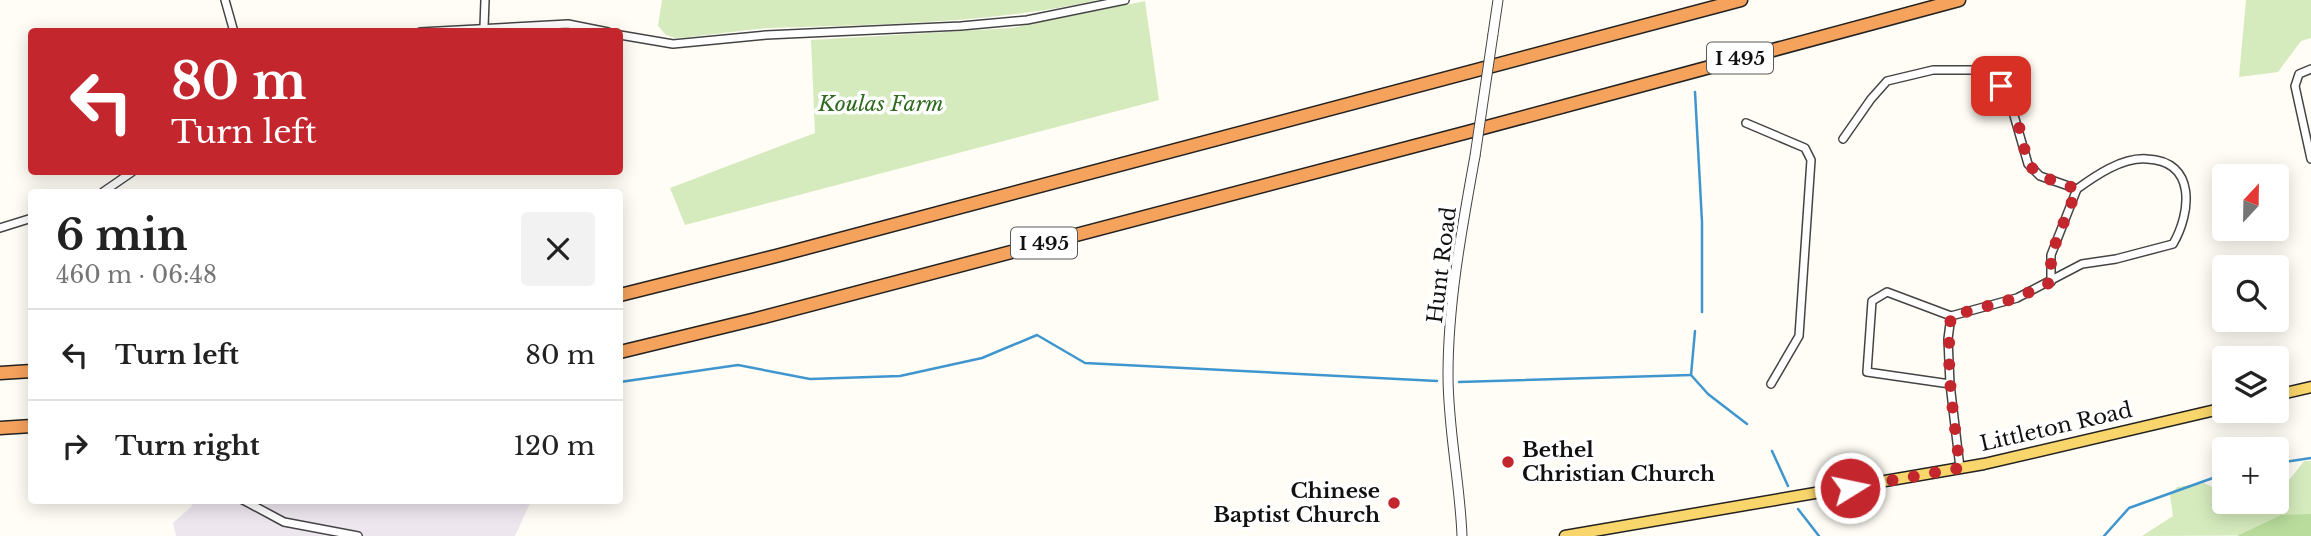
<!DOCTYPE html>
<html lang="en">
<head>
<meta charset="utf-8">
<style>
	:root { --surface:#fff; --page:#f2f2f2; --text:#222; --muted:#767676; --line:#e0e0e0 }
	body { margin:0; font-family:"Libre Baskerville",serif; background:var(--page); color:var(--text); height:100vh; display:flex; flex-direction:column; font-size:26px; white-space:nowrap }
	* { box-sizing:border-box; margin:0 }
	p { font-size:23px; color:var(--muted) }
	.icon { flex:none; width:38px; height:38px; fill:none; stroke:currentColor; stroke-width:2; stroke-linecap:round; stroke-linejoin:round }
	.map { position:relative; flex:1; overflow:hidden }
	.details { position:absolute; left:28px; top:189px; width:595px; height:315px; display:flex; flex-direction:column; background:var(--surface); border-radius:7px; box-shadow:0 4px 18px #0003 }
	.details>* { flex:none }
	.guide { position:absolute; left:28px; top:28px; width:595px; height:147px; border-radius:7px; box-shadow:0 4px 18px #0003; background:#c4262e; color:#fff; overflow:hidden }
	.needle { width:46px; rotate:22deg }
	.tools { position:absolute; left:2212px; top:164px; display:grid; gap:14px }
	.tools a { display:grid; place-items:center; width:77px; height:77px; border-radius:7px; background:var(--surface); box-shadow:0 4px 18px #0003; font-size:35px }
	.pin { position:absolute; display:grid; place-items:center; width:60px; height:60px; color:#fff; margin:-30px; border-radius:14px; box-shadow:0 4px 10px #0006 }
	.me { position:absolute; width:77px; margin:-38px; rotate:80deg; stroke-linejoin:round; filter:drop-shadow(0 0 5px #0008) }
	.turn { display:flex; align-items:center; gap:24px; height:147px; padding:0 28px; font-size:32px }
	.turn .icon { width:91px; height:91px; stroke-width:2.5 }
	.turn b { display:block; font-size:49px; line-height:60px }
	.round { display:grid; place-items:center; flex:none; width:74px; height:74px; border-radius:7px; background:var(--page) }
	.headline { display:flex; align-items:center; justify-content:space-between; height:119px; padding:0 28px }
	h1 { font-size:42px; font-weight:700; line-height:52px }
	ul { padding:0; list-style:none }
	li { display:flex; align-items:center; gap:21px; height:91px; padding:0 28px; border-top:2px solid var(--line) }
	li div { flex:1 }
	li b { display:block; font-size:26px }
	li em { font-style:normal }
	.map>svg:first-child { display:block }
	.industrial { fill:#eee6ef }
	.green { fill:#d5ebbd }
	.forest { fill:#b9dc9c }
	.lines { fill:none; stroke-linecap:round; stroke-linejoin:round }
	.stream { stroke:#3f96cf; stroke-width:2.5 }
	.minor-casing { stroke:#444; stroke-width:10 }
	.tertiary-casing { stroke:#444; stroke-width:11 }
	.primary-casing { stroke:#222; stroke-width:13 }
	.motorway-casing { stroke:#222; stroke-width:15 }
	.minor { stroke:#fff; stroke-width:7 }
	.tertiary { stroke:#fff; stroke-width:9 }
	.primary { stroke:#f9d66b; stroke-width:10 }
	.motorway { stroke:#f5a25d; stroke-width:12 }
	.tertiary-bridge-casing { stroke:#444; stroke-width:11; stroke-linecap:butt }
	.tertiary-bridge { stroke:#fff; stroke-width:9 }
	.route { stroke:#c4262e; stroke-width:12; stroke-dasharray:0 21.6 }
	.poi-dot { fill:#c4262e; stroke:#fff; stroke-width:2.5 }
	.labels { text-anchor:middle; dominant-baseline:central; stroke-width:7; stroke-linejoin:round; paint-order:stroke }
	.shield { fill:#fff; stroke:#585858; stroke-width:2 }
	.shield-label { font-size:19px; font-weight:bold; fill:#111 }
	.park-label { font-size:21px; font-style:italic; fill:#2f6b1f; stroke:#fff }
	.street-label { font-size:21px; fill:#111; stroke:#fff }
	.poi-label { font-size:21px; font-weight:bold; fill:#111; stroke:#fff; text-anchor:start }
</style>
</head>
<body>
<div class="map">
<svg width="2311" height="536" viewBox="0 0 2311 536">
	<rect width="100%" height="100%" fill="#fffdf5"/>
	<!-- industrial -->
	<polygon class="industrial" points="191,501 531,501 515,536 176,536 173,523 192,506"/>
	<!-- green -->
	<g class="green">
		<path d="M662,0H1098C990,24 880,24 770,28C738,30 707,36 675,38L666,35L658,26Z"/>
		<polygon points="2246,0 2311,0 2311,38 2301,41 2278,72 2239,77"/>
		<polygon points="1145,1 1159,100 685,225 670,188 815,133 811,40 1012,28"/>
		<polygon points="2304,461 2311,461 2311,535 2142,536 2173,516 2170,495 2177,487 2204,483 2224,493 2224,502 2277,502 2277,479 2290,479"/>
	</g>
	<!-- forest -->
	<polygon class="forest" points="2311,514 2311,536 2237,536 2281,515"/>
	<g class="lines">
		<!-- stream -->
		<g class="stream">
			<polyline points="1695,92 1702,222 1702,312"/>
			<polyline points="1695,331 1691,375 1708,394 1747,424"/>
			<polyline points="620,382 738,365 810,379 900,376 982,358 1037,335 1085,363 1437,381"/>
			<polyline points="1459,382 1691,375"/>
			<polyline points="1772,451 1788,486"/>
			<polyline points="2277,463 2311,458"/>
			<polyline points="1798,509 1819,536"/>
			<polyline points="2104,536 2129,508 2224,474"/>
		</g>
		<!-- minor casing -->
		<g class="minor-casing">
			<g id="minor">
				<polyline points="225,0 234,32"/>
				<polyline points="484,27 485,0"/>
				<polyline points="420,32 568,24 608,32"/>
				<polyline points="620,35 673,44 766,35 961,26 1027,20 1125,0"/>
				<polyline points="2311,69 2299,74 2295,86 2311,159"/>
				<polyline points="1746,123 1805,148 1811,160 1799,336 1771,384"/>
				<path d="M1843,139L1871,99L1887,81L1933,70H1976L1992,75L2009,98L2028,164L2040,176L2077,189C2095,176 2122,157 2147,159C2197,161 2191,213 2173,244L2116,259L2082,264L2017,298L1951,316"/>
				<polyline points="103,192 132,172"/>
				<polyline points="0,228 32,218"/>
				<polyline points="2051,282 2051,255 2077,189"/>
				<polyline points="1950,384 1948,339 1951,316 1887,292 1872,301 1867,372 1950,384 1960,468"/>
				<polyline points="243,500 284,522 358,536"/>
			</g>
		</g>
		<!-- tertiary casing -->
		<g class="tertiary-casing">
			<g id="tertiary">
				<polyline points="1493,34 1498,0"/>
				<path d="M1462,536C1460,482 1448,430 1448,375C1448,302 1462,228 1475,156"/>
			</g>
		</g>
		<!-- primary casing -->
		<g class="primary-casing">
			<g id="primary">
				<polyline points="2277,395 2311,387"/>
				<polyline points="1565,536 1984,464 2224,408"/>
			</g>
		</g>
		<!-- motorway casing -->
		<g class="motorway-casing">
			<g id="motorway">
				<polyline points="620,295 776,256 1741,0"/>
				<polyline points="620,352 756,319 1468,132 1959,0"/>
				<polyline points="0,373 32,371"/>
				<polyline points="0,428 32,426"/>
			</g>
		</g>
		<!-- minor -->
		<use href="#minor" class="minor"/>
		<!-- tertiary -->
		<use href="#tertiary" class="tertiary"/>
		<!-- primary -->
		<use href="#primary" class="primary"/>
		<!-- motorway -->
		<use href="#motorway" class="motorway"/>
		<!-- tertiary-bridge casing -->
		<g class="tertiary-bridge-casing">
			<polyline id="tertiary-bridge" points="1475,156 1493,34"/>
		</g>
		<!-- tertiary-bridge -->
		<use href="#tertiary-bridge" class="tertiary-bridge"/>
	</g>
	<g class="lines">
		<!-- route -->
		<path class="route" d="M1850,488L1960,468C1954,418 1945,366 1951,316L2017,298L2051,282V255L2077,189L2040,176L2028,164L2017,118L2001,86"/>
	</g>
	<!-- markers -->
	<g class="poi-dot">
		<circle cx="1508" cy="462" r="7"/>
		<circle cx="1394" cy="503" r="7"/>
	</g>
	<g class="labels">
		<!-- shield labels -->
		<g class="shield">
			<rect x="1707" y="42.5" width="66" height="31" rx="5"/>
			<rect x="1011" y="227.5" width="66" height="31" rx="5"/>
		</g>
		<g class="shield-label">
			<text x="1740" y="58">I 495</text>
			<text x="1044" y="243">I 495</text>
		</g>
		<!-- park labels -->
		<g class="park-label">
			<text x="881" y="104">Koulas Farm</text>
		</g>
		<!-- street labels -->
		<g class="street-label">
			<text transform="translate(1442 265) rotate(-83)">Hunt Road</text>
			<text transform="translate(2056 427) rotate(-13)">Littleton Road</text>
		</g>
		<!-- poi labels -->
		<g class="poi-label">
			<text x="1522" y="450">Bethel<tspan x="1522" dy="24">Christian Church</tspan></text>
			<text x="1380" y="491" text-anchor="end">Chinese<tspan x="1380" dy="24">Baptist Church</tspan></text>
		</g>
	</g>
</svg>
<div class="tools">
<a><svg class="needle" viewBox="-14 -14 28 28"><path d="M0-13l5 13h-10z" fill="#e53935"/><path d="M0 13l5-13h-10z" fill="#767676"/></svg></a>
<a><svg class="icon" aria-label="search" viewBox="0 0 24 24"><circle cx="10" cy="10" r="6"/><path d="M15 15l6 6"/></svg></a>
<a><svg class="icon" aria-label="layers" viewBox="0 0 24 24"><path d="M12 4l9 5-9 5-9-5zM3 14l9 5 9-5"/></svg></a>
<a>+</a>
</div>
<div class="pin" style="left:2001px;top:86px;background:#d93025"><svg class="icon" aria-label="arrive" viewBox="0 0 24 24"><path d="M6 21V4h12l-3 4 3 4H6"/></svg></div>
<svg class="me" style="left:1850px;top:488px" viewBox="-20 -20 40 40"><circle r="17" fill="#c4262e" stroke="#fff" stroke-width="3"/><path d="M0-11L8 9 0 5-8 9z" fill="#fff"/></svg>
<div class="guide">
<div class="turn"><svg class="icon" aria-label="left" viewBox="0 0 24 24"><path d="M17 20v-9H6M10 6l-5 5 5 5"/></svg><div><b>80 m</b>Turn left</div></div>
</div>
<section class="details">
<div class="headline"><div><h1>6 min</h1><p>460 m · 06:48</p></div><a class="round"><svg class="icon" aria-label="close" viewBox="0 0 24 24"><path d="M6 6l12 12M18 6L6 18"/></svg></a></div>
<ul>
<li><svg class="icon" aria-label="left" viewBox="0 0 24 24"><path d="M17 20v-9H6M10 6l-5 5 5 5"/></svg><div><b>Turn left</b></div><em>80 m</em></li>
<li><svg class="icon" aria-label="right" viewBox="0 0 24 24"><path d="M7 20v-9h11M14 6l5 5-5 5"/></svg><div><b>Turn right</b></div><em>120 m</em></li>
</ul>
</section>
</div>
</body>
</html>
